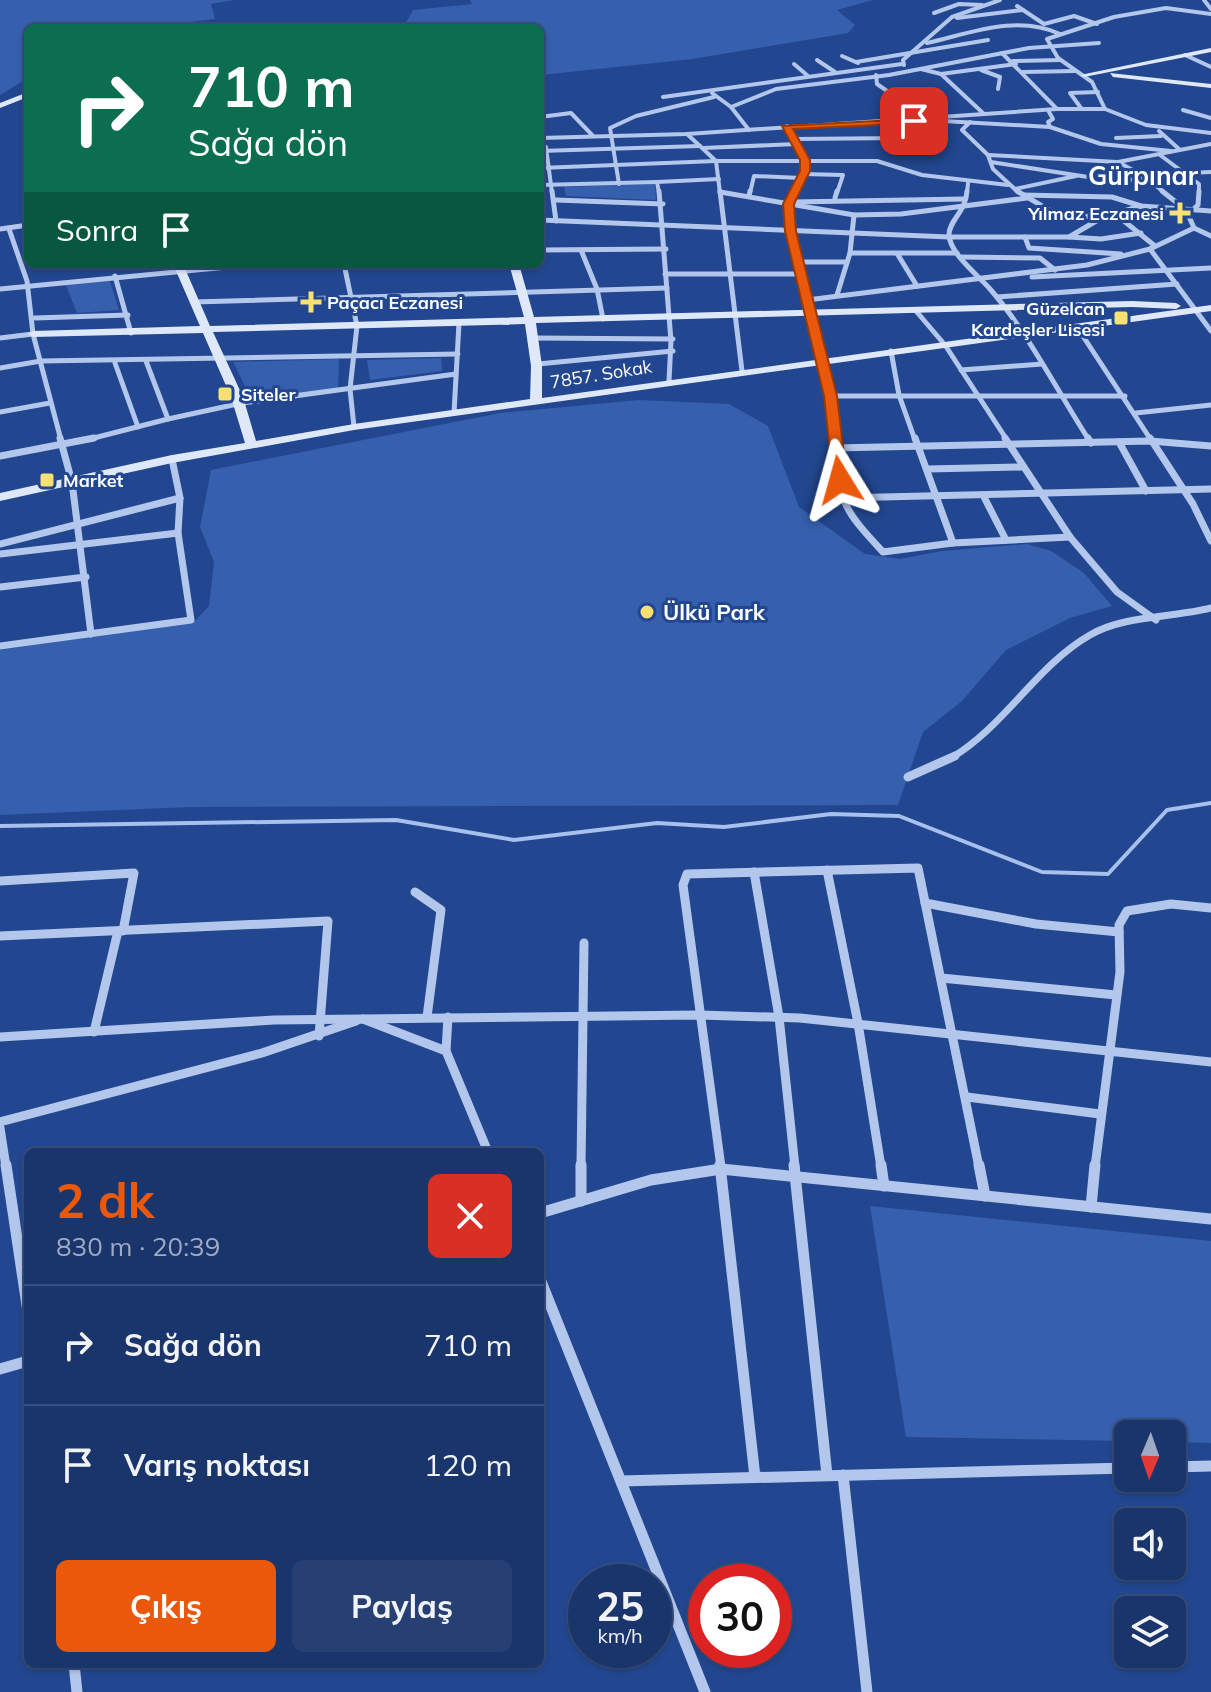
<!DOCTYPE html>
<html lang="tr">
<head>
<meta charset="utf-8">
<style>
	:root { --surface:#1a356c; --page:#274074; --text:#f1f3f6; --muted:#9fabc2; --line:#38507f; --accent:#ea580c }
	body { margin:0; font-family:Mulish,sans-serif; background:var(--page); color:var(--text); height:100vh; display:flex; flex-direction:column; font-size:30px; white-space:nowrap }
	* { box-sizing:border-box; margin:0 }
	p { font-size:26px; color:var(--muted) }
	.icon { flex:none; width:44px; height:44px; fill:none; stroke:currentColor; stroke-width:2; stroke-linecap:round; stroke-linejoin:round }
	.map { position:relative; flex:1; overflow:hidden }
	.panel { position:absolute; left:24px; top:1148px; width:520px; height:520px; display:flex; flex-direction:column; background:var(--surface); border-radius:12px; box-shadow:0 2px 6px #0004,0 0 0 2px var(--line) }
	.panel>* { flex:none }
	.banner { position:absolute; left:24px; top:24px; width:520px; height:244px; border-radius:12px; box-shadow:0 2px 6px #0004,0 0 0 2px var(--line); background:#0b6e4f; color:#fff; overflow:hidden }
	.needle { width:52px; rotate:182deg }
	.tools { position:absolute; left:1114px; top:1420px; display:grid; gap:16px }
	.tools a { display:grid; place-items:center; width:72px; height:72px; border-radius:12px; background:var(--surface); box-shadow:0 2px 6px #0004,0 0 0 2px var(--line); font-size:40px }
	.speed { position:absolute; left:568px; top:1564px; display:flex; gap:16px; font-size:40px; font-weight:700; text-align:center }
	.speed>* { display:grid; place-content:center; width:104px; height:104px; border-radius:50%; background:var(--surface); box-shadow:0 2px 6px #0004,0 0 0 2px var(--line); line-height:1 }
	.speed small { font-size:20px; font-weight:400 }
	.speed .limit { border:12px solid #d22; background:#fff; color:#111 }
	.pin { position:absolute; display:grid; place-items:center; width:68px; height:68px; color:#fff; margin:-34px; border-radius:16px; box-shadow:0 4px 12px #0006 }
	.me { position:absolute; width:88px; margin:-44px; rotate:352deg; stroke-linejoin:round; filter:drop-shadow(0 0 6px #0008) }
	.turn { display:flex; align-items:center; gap:28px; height:168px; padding:0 32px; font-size:36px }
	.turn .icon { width:104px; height:104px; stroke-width:2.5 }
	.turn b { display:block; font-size:56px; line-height:68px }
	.then { display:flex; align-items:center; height:76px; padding:0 32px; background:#0003; gap:16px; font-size:30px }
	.round { display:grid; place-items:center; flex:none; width:84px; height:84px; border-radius:12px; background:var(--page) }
	.head { display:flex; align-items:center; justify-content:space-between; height:136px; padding:0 32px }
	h1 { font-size:48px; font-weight:700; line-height:60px; color:var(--accent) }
	.cta { display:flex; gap:16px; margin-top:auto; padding:16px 32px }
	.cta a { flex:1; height:92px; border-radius:12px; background:var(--accent); color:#fff; font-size:32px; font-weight:700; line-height:92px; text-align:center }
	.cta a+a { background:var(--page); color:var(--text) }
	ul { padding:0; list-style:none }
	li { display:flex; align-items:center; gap:24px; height:120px; padding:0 32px; border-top:2px solid var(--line) }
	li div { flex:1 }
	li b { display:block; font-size:30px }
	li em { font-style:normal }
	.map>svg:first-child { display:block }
	.green { fill:#365fad }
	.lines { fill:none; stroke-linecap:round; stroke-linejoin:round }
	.stream { stroke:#a7c0ed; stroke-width:4 }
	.street-far4 { stroke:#b3c7ec; stroke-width:4 }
	.street-far3 { stroke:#b3c7ec; stroke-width:5 }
	.street-far2 { stroke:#b3c7ec; stroke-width:7 }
	.street-far1 { stroke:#b3c7ec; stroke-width:9 }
	.street { stroke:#b3c7ec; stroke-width:11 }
	.secondary { fill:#dfe8f9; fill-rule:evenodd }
	.route { fill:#ea580c; stroke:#983908; stroke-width:2 }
	.poi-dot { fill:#f8e075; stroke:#224790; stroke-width:3 }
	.labels { text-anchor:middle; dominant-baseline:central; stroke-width:6; stroke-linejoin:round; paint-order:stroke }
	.far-poi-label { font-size:18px; font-weight:bold; fill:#fff; stroke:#224790; text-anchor:start }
	.far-street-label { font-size:18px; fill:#fff; stroke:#224790 }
	.poi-label { font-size:22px; font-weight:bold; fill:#fff; stroke:#224790; text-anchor:start }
	.far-district-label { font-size:26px; font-weight:bold; fill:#fff; stroke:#224790 }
</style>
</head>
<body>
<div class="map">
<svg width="1211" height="1692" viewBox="0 0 1211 1692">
	<rect width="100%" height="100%" fill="#224790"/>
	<!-- green -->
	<g class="green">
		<polygon points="0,0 234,0 211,4 215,19 143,28 28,28 28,78 0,95"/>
		<polygon points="470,0 873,0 837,10 855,25 848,33 692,59 541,75 540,28 403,28 413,10 472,4"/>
		<polygon points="655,184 656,200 566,196 564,187"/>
		<polygon points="109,279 119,310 77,313 65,283"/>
		<polygon points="441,358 442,371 370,380 367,360"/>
		<polygon points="339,359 338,388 252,400 233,362"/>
		<polygon points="639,400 729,404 768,426 799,507 865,554 900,559 942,551 1027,544 1051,551 1084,573 1112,606 1070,618 1006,650 962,701 923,732 898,805 191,807 0,815 0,650 194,622 209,606 214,562 200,527 211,470 500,413"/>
		<polygon points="870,1206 1211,1241 1211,1443 1172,1442 1172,1434 1128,1434 1128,1441 906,1437"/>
	</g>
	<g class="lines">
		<!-- stream -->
		<polyline class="stream" points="0,826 396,820 514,840 657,823 724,827 831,814 899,816 1042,872 1108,874 1167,810 1211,803"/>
		<!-- street-far4 -->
		<g class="street-far4">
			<polyline points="1204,0 1211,9"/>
			<polyline points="1017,6 1044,24 1074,16 1097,24"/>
			<polyline points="934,13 959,4 982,5"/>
			<polyline points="957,18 1023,10"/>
			<path d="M927,43C971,33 1017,14 1060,34"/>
			<polyline points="1185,55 1211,67"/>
			<polyline points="842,56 858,63"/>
			<polyline points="817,60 835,72"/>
			<polyline points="1013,61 1060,60"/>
			<polyline points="856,62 988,40"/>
			<polyline points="794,64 808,76"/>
			<polyline points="904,65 903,60 952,17 1000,0"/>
			<polyline points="921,69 941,74 984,114"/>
			<polyline points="981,70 1000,77 998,89"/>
			<polyline points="1023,72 1075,71"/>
			<polyline points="941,74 1016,64"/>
			<polyline points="876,75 877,84 926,118"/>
			<polyline points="712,93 731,107 749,130"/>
			<polyline points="663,97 902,64"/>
			<polyline points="731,107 776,89 889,75 1029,48 1099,43"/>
			<polyline points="1081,108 1070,93 1098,92"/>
			<polyline points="1057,109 1105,109 1146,125 1211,133"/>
			<polyline points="1105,109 1092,82 1058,58 1047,39 1114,17 1166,8 1211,14"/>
			<polyline points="1183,110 1211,118"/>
			<polyline points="1049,112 1053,119 1048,122 1050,127 1101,144 1171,151"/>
			<polyline points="540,117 571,113 593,136"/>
			<polyline points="943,121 1050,127"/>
			<polyline points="970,122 962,130 988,155 993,169 1019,193"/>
			<path d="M787,126C803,156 810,161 794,193"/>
			<polyline points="1159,131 1179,149"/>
			<polyline points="687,134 716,161 720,193"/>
			<polyline points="540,138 687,134 1057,109 1002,53"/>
			<polyline points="1116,138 1161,136"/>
			<polyline points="793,139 904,138 896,122 902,122"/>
			<polyline points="546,147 552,193"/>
			<polyline points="703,148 796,144"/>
			<polyline points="540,151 700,146"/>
			<polyline points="988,155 1118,162 1211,144"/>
			<polyline points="1160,155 1199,184 1199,193"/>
			<polyline points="991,162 1101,179 1142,180 1142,175"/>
			<polyline points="1118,162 1142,175 1211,172"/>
			<polyline points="540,168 716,161 877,161 922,175 1008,185"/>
			<polyline points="803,174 843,175 837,193"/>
			<polyline points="619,184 610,128 636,116 714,97"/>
			<polyline points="540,185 657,182"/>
			<polyline points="1155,185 1165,193"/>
			<polyline points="1015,189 1076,176"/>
			<polyline points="720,192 725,193"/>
			<polyline points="659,193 657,182 719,179"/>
			<polyline points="750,193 754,176 801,178"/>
			<polyline points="967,193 968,183"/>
		</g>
		<!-- street-far3 -->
		<g class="street-far3">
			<polyline points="552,191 556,221"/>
			<polyline points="659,191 671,341 669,381"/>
			<polyline points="720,191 742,371"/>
			<polyline points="795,191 789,204 790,231 831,396 835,440"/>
			<path d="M967,191C966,212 949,220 949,235C950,254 978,275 990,289C1027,331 1058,392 1089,440"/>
			<polyline points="1017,191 1052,212 1101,218"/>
			<polyline points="1162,191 1181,206"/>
			<polyline points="720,192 854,215 901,214 1027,198"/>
			<polyline points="1023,195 1112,197 1141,206 1211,211"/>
			<polyline points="749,196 750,191"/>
			<polyline points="835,198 837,191"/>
			<polyline points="556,200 663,204"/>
			<polyline points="793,202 964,199"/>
			<polyline points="1114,213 1155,246"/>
			<polyline points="540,220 949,237 1069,237 1103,217 1141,206"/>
			<polyline points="1194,228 1211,236"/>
			<polyline points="0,229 28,225"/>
			<polyline points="9,229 27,281 33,334 61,440"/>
			<polyline points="1025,237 1029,248 1121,254"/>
			<polyline points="1069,237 1101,239 1141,233"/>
			<polyline points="1150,249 1211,331"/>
			<polyline points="540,250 666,249"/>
			<polyline points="581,250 597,289 603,319"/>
			<polyline points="850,253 957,253"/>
			<polyline points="898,255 917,286"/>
			<polyline points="961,257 1040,258 1055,270"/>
			<polyline points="797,262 847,262"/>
			<polyline points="344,264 357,326 350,389 354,427"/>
			<polyline points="665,274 800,274"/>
			<polyline points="115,276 131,333"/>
			<polyline points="1032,277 1211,268"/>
			<polyline points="0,289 258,264"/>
			<polyline points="837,295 850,253 854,215"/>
			<polyline points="997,297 1177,284"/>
			<polyline points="807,300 1087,265 1150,249 1194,228 1188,214 1198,205 1199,191"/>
			<polyline points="194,302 667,288"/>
			<polyline points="916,311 945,345 1007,440"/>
			<polyline points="35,318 128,315"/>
			<polyline points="1077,327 1151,440"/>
			<polyline points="0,338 33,334"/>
			<polyline points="533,338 673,339"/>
			<polyline points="891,351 899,395 915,440"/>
			<polyline points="115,363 138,427"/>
			<polyline points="538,364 673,351"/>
			<polyline points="0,368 41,361 458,354"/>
			<polyline points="961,370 1042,364"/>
			<polyline points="831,396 1125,396"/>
			<polyline points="0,412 50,403"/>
			<polyline points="454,413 459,323"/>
			<polyline points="1136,413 1211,405"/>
			<polyline points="168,419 242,403 456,374"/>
			<polyline points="86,440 168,419 146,361"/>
		</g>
		<!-- street-far2 -->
		<g class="street-far2">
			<polyline points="60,438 72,482 91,634"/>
			<path d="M835,438C841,502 838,504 883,552L953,543L1070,537"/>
			<polyline points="915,438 953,543"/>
			<polyline points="1005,438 1070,537 1117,592 1156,620"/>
			<polyline points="1088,438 1091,443"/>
			<polyline points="1150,438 1193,504 1211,541"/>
			<polyline points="1119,442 1146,491"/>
			<polyline points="835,448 1150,441 1211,446"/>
			<polyline points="0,456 94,438"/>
			<polyline points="928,469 1022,467"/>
			<polyline points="983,495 1006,540"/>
			<polyline points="841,498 1211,489"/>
			<polyline points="0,544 180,498"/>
			<polyline points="0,554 178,533"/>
			<polyline points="0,587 86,577"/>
			<polyline points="0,646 191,620 178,533 180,498 172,459"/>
			<path d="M951,758C1005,726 1036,666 1090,635C1124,615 1173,618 1211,608"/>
		</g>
		<!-- street-far1 -->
		<g class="street-far1">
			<polyline points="908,777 955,756"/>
			<polyline points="827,870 858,1023 881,1167"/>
			<polyline points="754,872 779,1017 795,1167"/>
			<polyline points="0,881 134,873 123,931"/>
			<polyline points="415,892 441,910 427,1017"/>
			<polyline points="925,903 1036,924 1119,932"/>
			<polyline points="0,936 328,921 319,1036"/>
			<polyline points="941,978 1116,995"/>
			<polyline points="363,1019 699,1015 800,1018 1211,1062"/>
			<polyline points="94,1032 118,931"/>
			<polyline points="0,1037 274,1020 363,1019 446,1051 488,1152"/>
			<polyline points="446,1051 448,1017"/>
			<polyline points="967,1097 1100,1114"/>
			<polyline points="0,1122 262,1053 356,1021"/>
			<polyline points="0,1128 6,1167"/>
			<polyline points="581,1167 584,943"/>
			<polyline points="721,1167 683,885 687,874 918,868 979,1167"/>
			<polyline points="1095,1167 1120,972 1119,925 1127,911 1171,904 1211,908"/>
		</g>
		<!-- street -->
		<g class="street">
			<polyline points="6,1165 28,1312"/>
			<polyline points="720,1165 755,1477"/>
			<polyline points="794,1165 827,1475"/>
			<polyline points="881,1165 884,1186"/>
			<polyline points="979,1165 985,1196"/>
			<polyline points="581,1201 581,1165"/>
			<polyline points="1091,1207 1095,1165"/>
			<polyline points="540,1213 651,1180 721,1169 1211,1219"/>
			<polyline points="540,1279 705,1692"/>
			<polyline points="0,1369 28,1361"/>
			<polyline points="1172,1467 1211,1466"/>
			<polyline points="843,1475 867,1692"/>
			<polyline points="621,1481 1128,1468"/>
			<polyline points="74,1664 77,1692"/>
		</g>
		<!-- secondary -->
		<g class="secondary">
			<polygon points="246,23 253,28 180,28 184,26"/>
			<polygon points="1211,48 1211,52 1084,77 1080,75"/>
			<polygon points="1110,73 1211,84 1211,88 1113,77"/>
			<polygon points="28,92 28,97 0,108 0,103"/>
			<path d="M173,264H183L210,326L524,317L509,264H519L534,317L1132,301L1176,303L1181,306L1176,309L1132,307L536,323L542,366V398L1211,305V311L354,430L172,463L0,501V493L172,455L245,443L231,397L203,333L33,337L28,334L33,331L200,326ZM525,324L531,366L530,399L354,424L256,441L243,397L213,332Z"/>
		</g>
	</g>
	<!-- route -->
	<polygon class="route" points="914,119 918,123 793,129 810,160 810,171 794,204 796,231 837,396 847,480 840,484 833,480 824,396 785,231 783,204 800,171 800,160 782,126"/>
	<!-- markers -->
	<g class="poi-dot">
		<path d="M1176 201h8v8h8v8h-8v8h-8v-8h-8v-8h8z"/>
		<path d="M307 290h8v8h8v8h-8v8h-8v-8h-8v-8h8z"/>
		<rect x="1113" y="310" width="16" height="16" rx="4"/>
		<rect x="217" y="386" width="16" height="16" rx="4"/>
		<rect x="39" y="472" width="16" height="16" rx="4"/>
		<circle cx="647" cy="612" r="8"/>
	</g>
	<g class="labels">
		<!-- far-poi labels -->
		<g class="far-poi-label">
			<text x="1164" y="213" text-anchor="end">Yılmaz Eczanesi</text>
			<text x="327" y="302">Paçacı Eczanesi</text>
			<text x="1105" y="308" text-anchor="end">Güzelcan<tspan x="1105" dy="21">Kardeşler Lisesi</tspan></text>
			<text x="241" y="394">Siteler</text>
			<text x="63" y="480">Market</text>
		</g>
		<!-- far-street labels -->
		<g class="far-street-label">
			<text transform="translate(601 374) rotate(-9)">7857. Sokak</text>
		</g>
		<!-- poi labels -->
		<g class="poi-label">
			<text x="663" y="612">Ülkü Park</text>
		</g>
		<!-- far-district labels -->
		<g class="far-district-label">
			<text x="1143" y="175">Gürpınar</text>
		</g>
	</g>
</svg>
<div class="tools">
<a><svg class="needle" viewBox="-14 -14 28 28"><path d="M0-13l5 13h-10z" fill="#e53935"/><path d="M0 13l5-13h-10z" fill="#9fabc2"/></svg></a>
<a><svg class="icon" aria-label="sound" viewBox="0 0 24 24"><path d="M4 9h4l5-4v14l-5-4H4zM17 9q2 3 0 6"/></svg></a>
<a><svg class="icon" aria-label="layers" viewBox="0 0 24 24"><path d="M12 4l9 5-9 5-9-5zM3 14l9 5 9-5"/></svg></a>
</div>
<div class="speed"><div>25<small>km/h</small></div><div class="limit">30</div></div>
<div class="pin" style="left:914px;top:121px;background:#d93025"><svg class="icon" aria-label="arrive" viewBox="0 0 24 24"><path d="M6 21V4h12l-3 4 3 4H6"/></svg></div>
<svg class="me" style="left:840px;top:480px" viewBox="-20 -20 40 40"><path d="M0-17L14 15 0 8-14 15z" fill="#ea580c" stroke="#fff" stroke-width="4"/></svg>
<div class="banner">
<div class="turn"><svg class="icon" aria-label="right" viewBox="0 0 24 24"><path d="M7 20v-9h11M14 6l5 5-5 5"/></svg><div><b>710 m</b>Sağa dön</div></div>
<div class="then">Sonra<svg class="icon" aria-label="arrive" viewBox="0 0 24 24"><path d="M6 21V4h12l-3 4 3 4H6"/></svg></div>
</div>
<section class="panel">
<div class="head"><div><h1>2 dk</h1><p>830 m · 20:39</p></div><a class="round" style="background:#d93025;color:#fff"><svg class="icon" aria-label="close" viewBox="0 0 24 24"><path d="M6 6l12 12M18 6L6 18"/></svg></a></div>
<ul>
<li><svg class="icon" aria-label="right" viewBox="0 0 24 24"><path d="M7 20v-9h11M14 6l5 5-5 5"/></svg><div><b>Sağa dön</b></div><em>710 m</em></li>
<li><svg class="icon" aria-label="arrive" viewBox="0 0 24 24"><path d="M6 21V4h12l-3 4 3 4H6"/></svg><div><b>Varış noktası</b></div><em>120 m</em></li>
</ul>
<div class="cta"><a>Çıkış</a><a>Paylaş</a></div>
</section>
</div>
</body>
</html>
